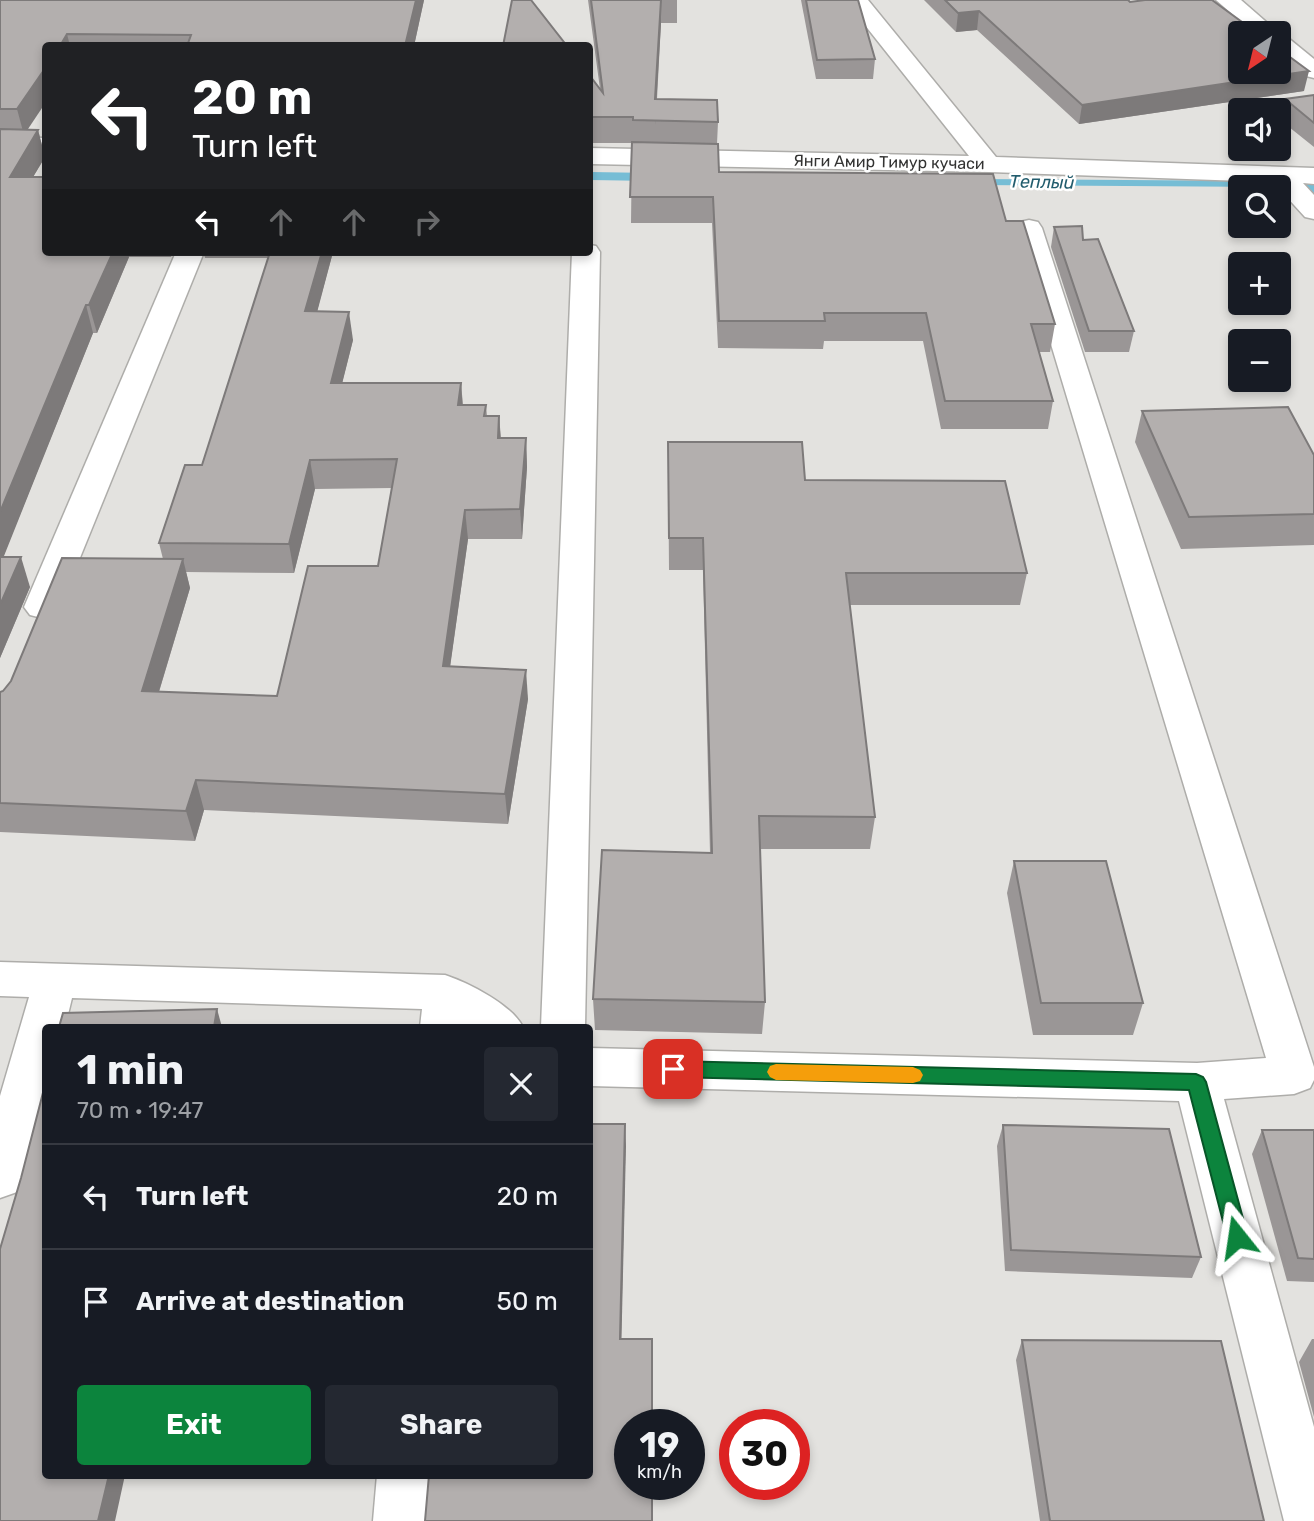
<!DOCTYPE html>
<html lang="en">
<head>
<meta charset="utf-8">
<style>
	:root { --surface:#171b24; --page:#242831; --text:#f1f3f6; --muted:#9ea1a6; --line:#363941; --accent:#0c843d }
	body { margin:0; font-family:Rubik,sans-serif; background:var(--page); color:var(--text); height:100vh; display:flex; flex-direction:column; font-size:26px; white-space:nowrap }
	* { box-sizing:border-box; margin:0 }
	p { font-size:23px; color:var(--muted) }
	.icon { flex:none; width:38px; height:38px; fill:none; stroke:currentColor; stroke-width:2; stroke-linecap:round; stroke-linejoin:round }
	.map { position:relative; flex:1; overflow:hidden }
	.details { position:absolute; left:42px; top:1024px; width:551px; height:455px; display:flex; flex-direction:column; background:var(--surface); border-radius:7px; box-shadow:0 4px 10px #0003 }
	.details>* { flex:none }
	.hud { position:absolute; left:42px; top:42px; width:551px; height:214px; border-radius:7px; box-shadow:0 4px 10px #0003; background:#202124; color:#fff; overflow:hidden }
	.needle { width:46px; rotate:215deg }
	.buttons { position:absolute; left:1228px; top:21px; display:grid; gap:14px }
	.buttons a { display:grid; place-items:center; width:63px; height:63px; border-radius:7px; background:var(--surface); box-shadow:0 4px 10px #0003; font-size:35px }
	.speed { position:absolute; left:614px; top:1409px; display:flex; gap:14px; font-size:35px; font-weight:700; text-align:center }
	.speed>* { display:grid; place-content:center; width:91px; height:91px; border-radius:50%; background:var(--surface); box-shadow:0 4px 10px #0003; line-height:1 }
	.speed small { font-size:18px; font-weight:400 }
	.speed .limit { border:10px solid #d22; background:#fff; color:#111 }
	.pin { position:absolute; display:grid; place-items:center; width:60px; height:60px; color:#fff; margin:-30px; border-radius:14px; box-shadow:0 4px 10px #0006 }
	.me { position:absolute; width:77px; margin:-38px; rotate:345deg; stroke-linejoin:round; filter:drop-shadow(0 0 5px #0008) }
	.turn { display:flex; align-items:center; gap:24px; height:147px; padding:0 35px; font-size:32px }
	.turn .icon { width:91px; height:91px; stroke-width:2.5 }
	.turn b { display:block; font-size:49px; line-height:60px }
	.lanes { display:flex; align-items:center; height:66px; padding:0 35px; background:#0003; justify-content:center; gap:35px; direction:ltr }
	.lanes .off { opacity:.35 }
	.round { display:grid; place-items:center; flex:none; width:74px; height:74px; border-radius:7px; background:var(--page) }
	.overview { display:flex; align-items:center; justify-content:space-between; height:119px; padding:0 35px }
	h1 { font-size:42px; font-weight:700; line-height:52px }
	.primary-button { display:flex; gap:14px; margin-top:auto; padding:14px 35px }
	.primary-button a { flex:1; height:80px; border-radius:7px; background:var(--accent); color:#fff; font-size:28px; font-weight:700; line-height:80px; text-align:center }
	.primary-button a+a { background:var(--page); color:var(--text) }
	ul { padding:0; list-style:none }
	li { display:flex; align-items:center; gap:21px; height:105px; padding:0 35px; border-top:2px solid var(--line) }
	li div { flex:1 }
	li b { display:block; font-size:26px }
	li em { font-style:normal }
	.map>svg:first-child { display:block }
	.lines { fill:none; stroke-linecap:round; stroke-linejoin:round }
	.stream { fill:#76bdd5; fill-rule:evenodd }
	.minor-casing { stroke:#aeadaa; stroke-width:3 }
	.minor { fill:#fff; fill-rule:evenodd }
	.wall { fill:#9a9696; fill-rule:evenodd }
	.shaded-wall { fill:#7d7a7a }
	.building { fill:#b3afae; stroke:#7d7a7a; stroke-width:2 }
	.route { fill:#0c843d; stroke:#085628; stroke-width:2 }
	.slow { fill:#f59e0b }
	.labels { text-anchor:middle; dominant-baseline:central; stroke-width:5; stroke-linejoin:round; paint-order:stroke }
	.far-street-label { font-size:16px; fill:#333332; stroke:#fff }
	.far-water-label { font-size:18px; font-style:italic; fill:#225c6d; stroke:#fff }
</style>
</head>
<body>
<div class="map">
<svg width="1314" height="1521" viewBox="0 0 1314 1521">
	<rect width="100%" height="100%" fill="#e3e2df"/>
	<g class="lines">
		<!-- stream -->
		<g class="stream">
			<polygon points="590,172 653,173 659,177 653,181 590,180"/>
			<polygon points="971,179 1285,181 1314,185 1314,193 1279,187 967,185 967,181"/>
		</g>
		<!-- minor casing -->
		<g class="minor-casing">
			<g id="minor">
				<polygon points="845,0 868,0 996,157 1314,168 1314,184 1303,183 1314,195 1314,219 1305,217 1273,182 989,172 590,164 590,148 969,156"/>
				<polygon points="1216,0 1241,0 1279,33 1254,33"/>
				<polygon points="1279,35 1287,37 1314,59 1314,78 1306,76 1279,54"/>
				<polygon points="0,137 46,138 46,154 0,153"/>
				<polygon points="1029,220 1038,222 1042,228 1314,1067 1314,1080 1310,1088 1294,1094 1224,1099 1314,1427 1314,1521 1284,1521 1179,1101 590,1086 590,1048 1197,1063 1266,1058 1016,228 1020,222"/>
				<polygon points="590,245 596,246 600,252 585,1027 541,1027 572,252 590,252"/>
				<polygon points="176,252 204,252 60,607 54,615 42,618 30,615 24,607"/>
				<path d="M0,962L445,975C469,983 512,1005 523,1027H420L422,1009L72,998L65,1027H46V1097L24,1177L17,1192L0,1198V1096L29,997L0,996Z"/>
				<polygon points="377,1475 431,1475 429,1521 373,1521"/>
			</g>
		</g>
		<!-- minor -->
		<use href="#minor" class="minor"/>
	</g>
	<!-- wall -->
	<g class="wall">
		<polygon points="0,0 424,0 414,46 46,46 27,130 38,130 45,157 33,177 46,252 174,252 171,257 129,257 97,333 93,333 3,557 30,587 0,658"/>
		<polygon points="588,0 677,0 677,23 661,23 657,99 718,122 717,144 719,172 1006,221 1055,324 1050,352 1039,352 1053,401 1048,429 941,429 923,341 824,341 823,349 718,348 712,223 631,223 632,143 590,143 590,76 600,89"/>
		<polygon points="801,0 858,0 875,59 873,79 816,79"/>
		<polygon points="924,0 1128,0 1304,91 1079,124 977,30 956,32"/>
		<polygon points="1314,95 1314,147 1279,119 1285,99"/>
		<polygon points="1054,227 1083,240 1134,331 1129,352 1085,352 1051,247"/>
		<path d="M203,252H333L317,311L353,340L342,383H461L463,405H486L487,416H499L501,438H526L527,467L522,539H468L450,666L528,699L508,824L204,810L195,841L0,832V692L3,691L163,559L159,543L202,465L268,258H205ZM392,488L378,566L277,696L159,692L190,588L186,572L294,573L315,489Z"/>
		<polygon points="1142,411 1314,455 1314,545 1181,549 1135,442"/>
		<polygon points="668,442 805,480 1027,573 1020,605 850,605 875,817 870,849 760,849 765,1002 762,1034 595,1030 593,999 710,853 703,570 669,570"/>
		<polygon points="1014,861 1143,1003 1133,1035 1033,1035 1007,893"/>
		<polygon points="1003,1125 1201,1257 1192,1278 1005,1271 997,1146"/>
		<polygon points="1262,1130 1314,1130 1314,1282 1287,1281 1252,1154"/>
		<polygon points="1312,1339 1314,1339 1314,1417 1299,1362"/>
		<polygon points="1022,1340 1264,1521 1040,1521 1016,1360"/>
	</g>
	<!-- shaded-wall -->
	<g class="shaded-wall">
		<polygon points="416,0 424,0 414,46 405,46"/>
		<polygon points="661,0 661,23 655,125 655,99"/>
		<polygon points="979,11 977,30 956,32 958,13"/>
		<polygon points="67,34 70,46 60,46"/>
		<polygon points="46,67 46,102 24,135 17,109"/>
		<polygon points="1309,71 1304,91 1079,124 1082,105"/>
		<polygon points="38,130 45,157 17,204 10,177"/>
		<polygon points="113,252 128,252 129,257 97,333 89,305"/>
		<polygon points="322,252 333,252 310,339 305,311"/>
		<polygon points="86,305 93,333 0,566 0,512"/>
		<polygon points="349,312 353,340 335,412 331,383"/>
		<polygon points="461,383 463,412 458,405"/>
		<polygon points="499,416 501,445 498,438"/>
		<polygon points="526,438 527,467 522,539 520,509"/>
		<polygon points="310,460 315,489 294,573 289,544"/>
		<polygon points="465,510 468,539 446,696 443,666"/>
		<polygon points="21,557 30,587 0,658 0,605"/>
		<polygon points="183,559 190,588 150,721 142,691"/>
		<polygon points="526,670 528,699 508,824 505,794"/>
		<polygon points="196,780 204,810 195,841 186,811"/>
		<polygon points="217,1009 222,1027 214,1027"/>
		<polygon points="625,1124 626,1146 621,1359 620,1339"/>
		<polygon points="109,1475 125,1475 115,1521 98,1521"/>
	</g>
	<!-- building -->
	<g class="building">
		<polygon points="0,0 416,0 405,46 187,46 191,35 67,34 60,46 46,46 46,67 17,109 0,109"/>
		<polygon points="512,0 531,0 567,46 503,46"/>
		<polygon points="591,0 661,0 655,99 717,100 718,122 633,120 633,117 590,117 590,76 603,93"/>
		<polygon points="806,0 858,0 875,59 817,60"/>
		<polygon points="945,0 1128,0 1130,2 1145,0 1212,0 1257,33 1241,33 1241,72 1279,72 1279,49 1309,71 1082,105 979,11 958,13"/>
		<polygon points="1314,95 1314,123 1285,99"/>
		<polygon points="0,129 38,130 10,177 46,177 46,252 113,252 89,305 86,305 0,512"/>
		<polygon points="632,142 718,144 719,172 993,174 1006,221 1023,221 1055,324 1031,324 1053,401 945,401 926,313 824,313 825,321 719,321 713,197 630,197"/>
		<polygon points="1082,226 1083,240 1098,239 1134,331 1089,331 1054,227"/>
		<polygon points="270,252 322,252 305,311 349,312 331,383 461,383 458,405 486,405 484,416 499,416 498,438 526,438 520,509 465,510 443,666 526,670 505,794 196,780 186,811 0,803 0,692 3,691 11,681 62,558 183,559 142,691 277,696 308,566 378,566 397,459 310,460 289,544 159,543 185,465 202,465"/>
		<polygon points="1288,407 1314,455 1314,514 1189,517 1142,411"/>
		<polygon points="668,442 802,442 805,480 1005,481 1027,573 846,573 875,817 759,816 765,1002 593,999 602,850 712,853 703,538 669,538"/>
		<polygon points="0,557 21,557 0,605"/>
		<polygon points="1014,861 1106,861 1143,1003 1041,1003"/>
		<polygon points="217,1009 214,1027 59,1027 63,1013"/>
		<polygon points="46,1081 46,1475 109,1475 98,1521 0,1521 0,1249 21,1178"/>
		<polygon points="590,1124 625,1124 620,1339 652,1339 652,1424 630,1424 630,1484 652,1484 652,1521 425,1521 429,1475 590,1475"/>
		<polygon points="1003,1125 1169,1129 1201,1257 1011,1250"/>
		<polygon points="1262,1130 1314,1130 1314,1259 1298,1258"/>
		<polygon points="1022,1340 1221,1341 1264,1521 1050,1521"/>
	</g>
	<!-- route -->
	<polygon class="route" points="673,1061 1196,1074 1203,1077 1206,1082 1248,1237 1245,1244 1237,1246 1230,1244 1227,1237 1189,1090 673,1077 666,1075 663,1069 666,1064"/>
	<!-- slow -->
	<polygon class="slow" points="776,1064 913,1067 920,1070 923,1075 920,1081 913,1083 776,1080 770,1077 767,1072 770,1066"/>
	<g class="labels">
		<!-- far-street labels -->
		<g class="far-street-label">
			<text transform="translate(889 162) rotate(1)">Янги Амир Тимур кучаси</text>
		</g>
		<!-- far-water labels -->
		<g class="far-water-label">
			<text transform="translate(1042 182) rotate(1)">Теплый</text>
		</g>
	</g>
</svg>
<div class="buttons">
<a><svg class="needle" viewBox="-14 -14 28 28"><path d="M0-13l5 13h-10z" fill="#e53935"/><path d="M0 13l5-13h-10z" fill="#9ea1a6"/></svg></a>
<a><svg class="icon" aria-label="sound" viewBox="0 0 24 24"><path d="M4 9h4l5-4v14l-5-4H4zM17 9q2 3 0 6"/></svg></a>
<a><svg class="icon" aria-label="search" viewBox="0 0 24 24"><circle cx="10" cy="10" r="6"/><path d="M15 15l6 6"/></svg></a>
<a>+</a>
<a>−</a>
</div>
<div class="speed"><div>19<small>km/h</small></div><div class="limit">30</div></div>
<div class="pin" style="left:673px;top:1069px;background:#d93025"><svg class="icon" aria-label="arrive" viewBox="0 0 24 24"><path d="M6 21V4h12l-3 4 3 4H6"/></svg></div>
<svg class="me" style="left:1237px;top:1237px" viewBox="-20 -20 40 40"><path d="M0-17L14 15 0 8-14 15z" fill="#0c843d" stroke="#fff" stroke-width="4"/></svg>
<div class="hud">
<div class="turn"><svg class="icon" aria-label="left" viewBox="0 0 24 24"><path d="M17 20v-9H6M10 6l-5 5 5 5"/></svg><div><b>20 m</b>Turn left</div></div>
<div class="lanes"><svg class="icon" aria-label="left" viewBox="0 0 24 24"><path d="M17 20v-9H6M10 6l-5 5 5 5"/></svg><svg class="icon off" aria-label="ahead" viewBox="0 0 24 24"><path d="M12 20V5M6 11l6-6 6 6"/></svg><svg class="icon off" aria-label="ahead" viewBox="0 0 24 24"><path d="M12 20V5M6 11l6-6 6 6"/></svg><svg class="icon off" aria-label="right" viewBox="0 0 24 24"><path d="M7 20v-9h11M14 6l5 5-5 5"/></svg></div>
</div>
<section class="details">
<div class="overview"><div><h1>1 min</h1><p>70 m · 19:47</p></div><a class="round"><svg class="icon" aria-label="close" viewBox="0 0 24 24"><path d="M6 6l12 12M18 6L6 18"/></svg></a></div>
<ul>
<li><svg class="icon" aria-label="left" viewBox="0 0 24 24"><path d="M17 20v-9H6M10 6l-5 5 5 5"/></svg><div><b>Turn left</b></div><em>20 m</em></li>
<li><svg class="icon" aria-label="arrive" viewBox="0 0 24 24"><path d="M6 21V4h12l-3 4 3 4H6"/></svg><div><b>Arrive at destination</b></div><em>50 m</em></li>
</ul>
<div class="primary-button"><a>Exit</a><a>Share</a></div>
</section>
</div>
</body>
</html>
